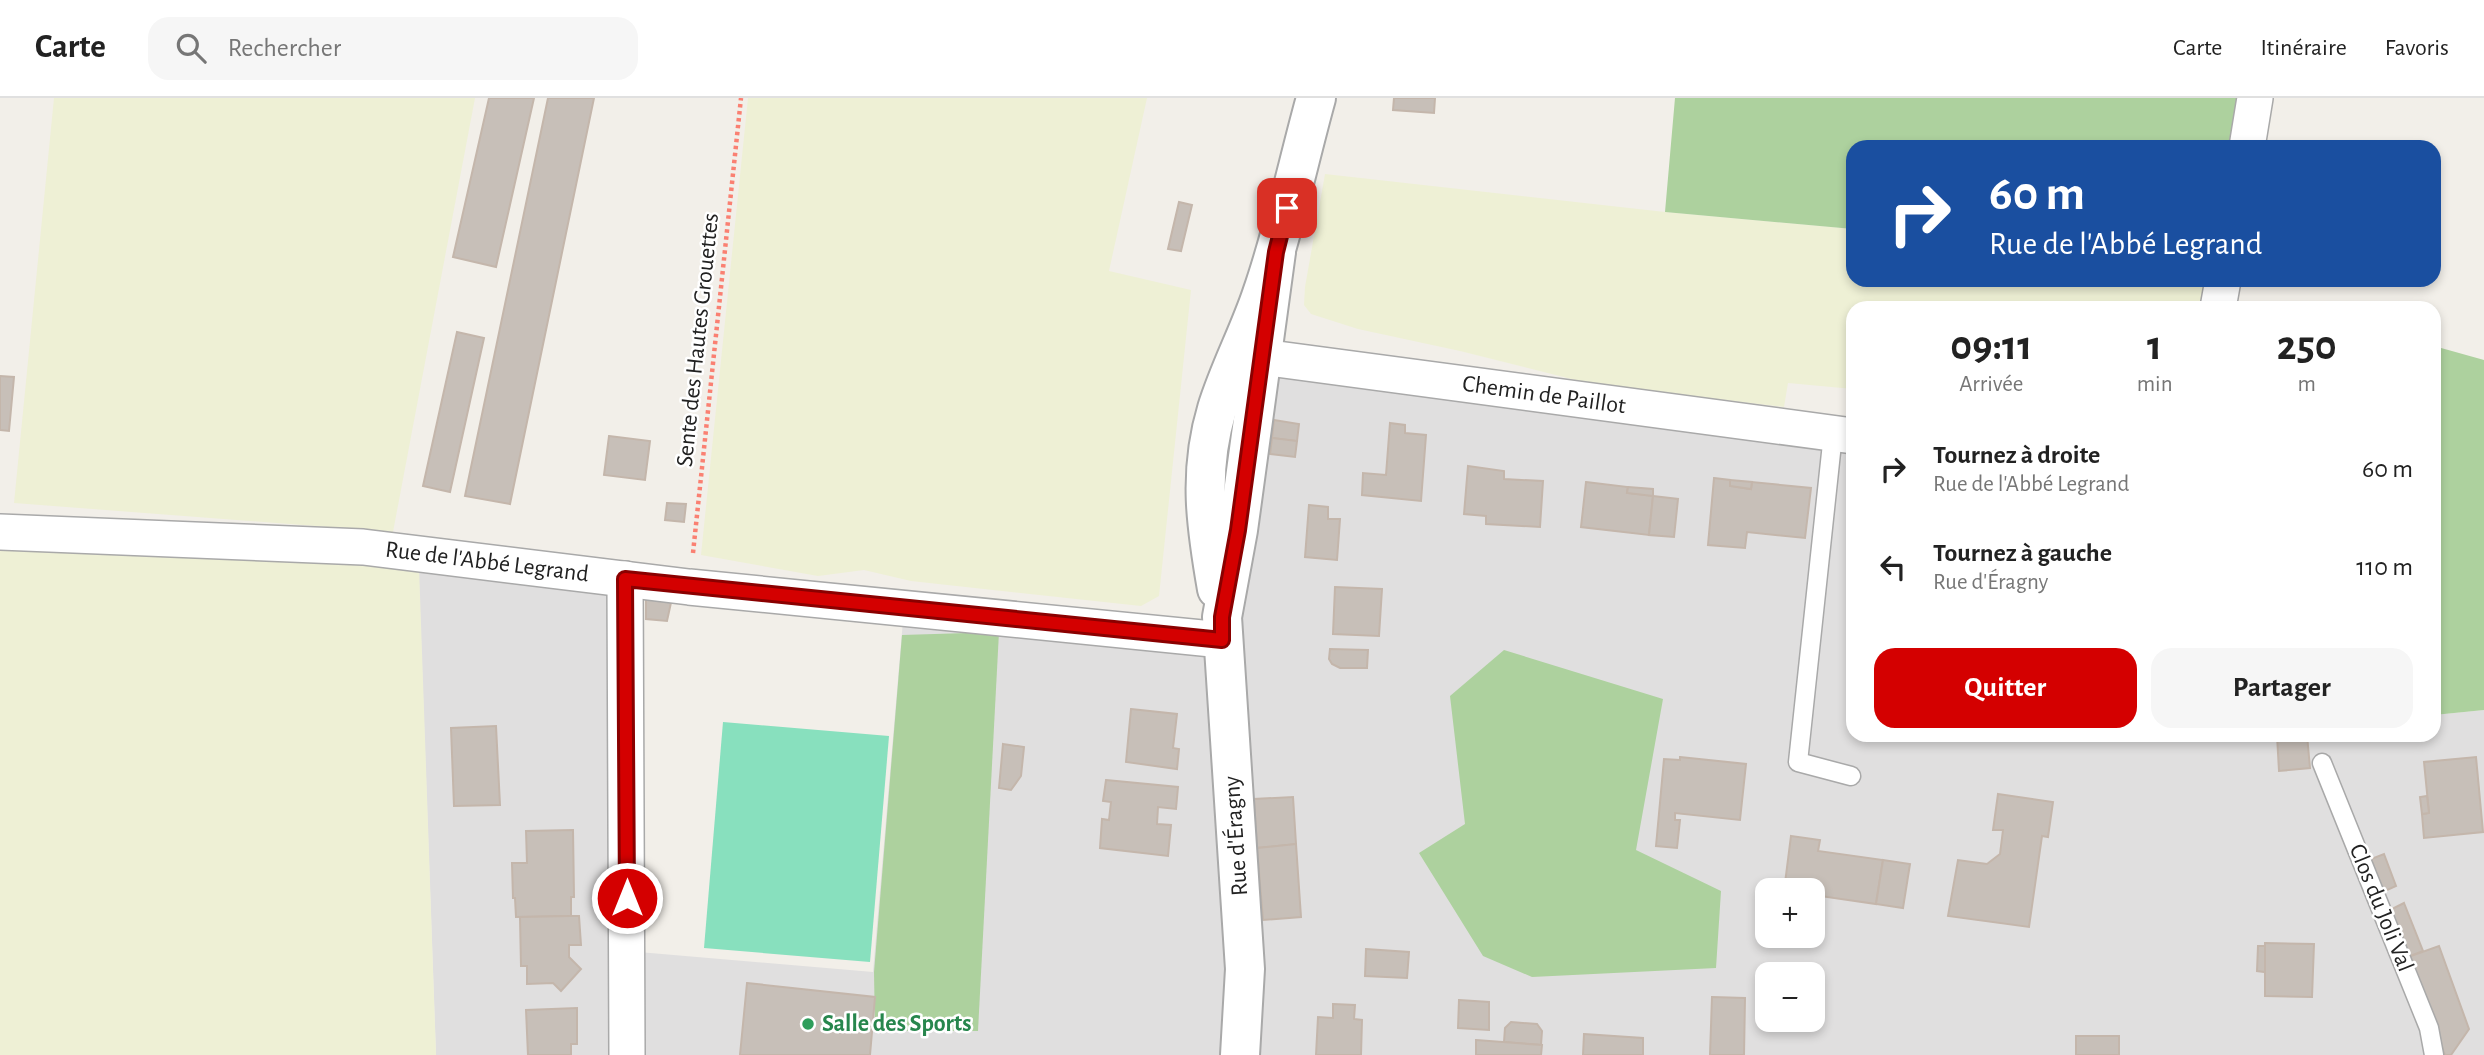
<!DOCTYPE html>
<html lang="fr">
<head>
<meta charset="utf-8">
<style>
	:root { --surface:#fff; --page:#f6f6f6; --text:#222; --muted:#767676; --line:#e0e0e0; --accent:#d40000 }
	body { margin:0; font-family:"Alegreya Sans",sans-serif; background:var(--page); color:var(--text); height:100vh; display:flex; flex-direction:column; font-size:26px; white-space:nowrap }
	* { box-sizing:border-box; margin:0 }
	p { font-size:23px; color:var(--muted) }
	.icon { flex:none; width:38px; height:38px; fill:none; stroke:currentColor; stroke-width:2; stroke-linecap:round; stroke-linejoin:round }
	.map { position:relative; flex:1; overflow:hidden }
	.details { position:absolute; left:1846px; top:203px; width:595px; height:441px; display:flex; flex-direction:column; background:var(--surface); border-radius:21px; box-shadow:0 4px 10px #0003 }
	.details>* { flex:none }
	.guide { position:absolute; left:1846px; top:42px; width:595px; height:147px; border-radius:21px; box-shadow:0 4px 10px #0003; background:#1a4fa0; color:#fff; overflow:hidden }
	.tools { position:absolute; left:1755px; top:780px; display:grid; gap:14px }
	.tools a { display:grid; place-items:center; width:70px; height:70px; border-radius:14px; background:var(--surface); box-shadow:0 4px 10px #0003; font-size:35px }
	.pin { position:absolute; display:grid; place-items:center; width:60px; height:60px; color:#fff; margin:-30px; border-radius:14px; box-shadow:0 4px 10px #0006 }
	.me { position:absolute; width:77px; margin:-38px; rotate:0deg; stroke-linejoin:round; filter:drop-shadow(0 0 5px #0008) }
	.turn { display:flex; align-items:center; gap:24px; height:147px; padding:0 28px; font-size:32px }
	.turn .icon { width:91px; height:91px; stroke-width:2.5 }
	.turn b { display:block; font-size:49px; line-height:60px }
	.eta { display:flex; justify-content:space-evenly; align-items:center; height:119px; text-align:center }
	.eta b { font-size:42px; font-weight:700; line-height:49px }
	.cta { display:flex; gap:14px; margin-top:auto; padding:14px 28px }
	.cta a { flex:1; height:80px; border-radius:21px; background:var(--accent); color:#fff; font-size:28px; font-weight:700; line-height:80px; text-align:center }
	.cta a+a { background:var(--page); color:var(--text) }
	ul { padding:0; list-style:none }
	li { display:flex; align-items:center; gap:21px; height:98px; padding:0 28px }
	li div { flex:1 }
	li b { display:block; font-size:26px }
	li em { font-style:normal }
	header { display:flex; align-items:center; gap:42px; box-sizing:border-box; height:98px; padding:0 35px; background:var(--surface); border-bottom:2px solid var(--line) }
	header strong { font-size:33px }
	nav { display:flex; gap:38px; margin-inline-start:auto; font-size:24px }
	.search { width:490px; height:63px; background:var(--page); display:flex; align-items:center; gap:18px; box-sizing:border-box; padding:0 24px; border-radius:21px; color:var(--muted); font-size:26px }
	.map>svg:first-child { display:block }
	.residential { fill:#e0dfdf; fill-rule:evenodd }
	.farmland { fill:#eef0d5 }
	.forest { fill:#add19e }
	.pitch { fill:#88e0be }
	.building { fill:#c7bfb8; stroke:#c4b6ab; stroke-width:2 }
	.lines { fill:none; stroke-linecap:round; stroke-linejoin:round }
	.service-casing { stroke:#a9a9a9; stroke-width:21 }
	.minor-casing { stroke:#a9a9a9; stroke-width:38 }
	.tertiary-casing { stroke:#a9a9a9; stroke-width:42 }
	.path { stroke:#fa8072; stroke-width:4.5; stroke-dasharray:3.5 3.5; stroke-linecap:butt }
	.service { stroke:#fff; stroke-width:18 }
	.minor { stroke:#fff; stroke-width:35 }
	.tertiary { stroke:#fff; stroke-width:38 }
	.route-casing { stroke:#8a0000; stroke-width:18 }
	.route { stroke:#d40000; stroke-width:12 }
	.leisure-dot { fill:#2e9e5b; stroke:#fff; stroke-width:2.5 }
	.labels { text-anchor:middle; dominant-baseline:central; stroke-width:5; stroke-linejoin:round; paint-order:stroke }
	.street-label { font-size:24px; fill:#222; stroke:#fff }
	.leisure-label { font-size:24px; font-weight:bold; fill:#27864d; stroke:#fff; text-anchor:start }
</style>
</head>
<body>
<header>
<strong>Carte</strong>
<div class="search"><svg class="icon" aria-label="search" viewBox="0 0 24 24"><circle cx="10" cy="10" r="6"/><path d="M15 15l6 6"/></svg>Rechercher</div>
<nav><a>Carte</a><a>Itinéraire</a><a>Favoris</a></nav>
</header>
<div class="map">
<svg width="2484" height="957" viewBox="0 0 2484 957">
	<rect width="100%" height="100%" fill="#f2efe9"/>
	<!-- residential -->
	<path class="residential" d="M1263,259L1853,338V637H2434V617L2484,612V957H436L418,456L625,481L627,853L873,874L904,511L1206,542ZM1768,793H1813V838H1768ZM1768,877H1813V922H1768Z"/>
	<!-- farmland -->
	<g class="farmland">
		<polygon points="54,0 475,0 393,434 14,405"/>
		<polygon points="748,0 1147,0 1109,173 1191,192 1159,498 1141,508 911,483 864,472 818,478 701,457"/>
		<polygon points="1325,76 1665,114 1853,131 1853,182 2212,182 2207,210 1853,210 1853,291 1788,285 1784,309 1595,287 1460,253 1358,231 1311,216 1304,207 1305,189"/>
		<polygon points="0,444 419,469 436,957 0,957"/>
	</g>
	<!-- forest -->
	<g class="forest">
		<polygon points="1675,0 2244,0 2235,49 1853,49 1853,131 1665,114"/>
		<polygon points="2434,248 2484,262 2484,612 2434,617"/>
		<polygon points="999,534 978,933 875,933 874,874 902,537"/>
		<polygon points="1504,552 1663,601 1636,752 1721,793 1716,870 1532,879 1483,858 1419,755 1465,726 1450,598"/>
	</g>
	<!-- pitch -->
	<polygon class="pitch" points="723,624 889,638 870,864 704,850"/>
	<!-- building -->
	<g class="building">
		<polygon points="489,0 534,0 496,169 453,159"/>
		<polygon points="548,0 594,0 510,406 465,398"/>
		<polygon points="1394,0 1435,0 1434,15 1393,12"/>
		<polygon points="1179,104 1192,107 1181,153 1168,151"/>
		<polygon points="457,234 484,240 450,394 423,388"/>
		<polygon points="0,278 14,279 9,333 0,332"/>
		<polygon points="1274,322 1299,326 1297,343 1272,340"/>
		<polygon points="1390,325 1405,327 1405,335 1426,337 1421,403 1362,397 1363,375 1386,377"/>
		<polygon points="609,338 650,343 645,382 604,377"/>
		<polygon points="1272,340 1297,343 1295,359 1270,356"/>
		<polygon points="1468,368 1504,373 1504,381 1543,383 1540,429 1486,426 1486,418 1464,416"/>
		<polygon points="1714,380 1730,382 1730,388 1751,391 1752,384 1811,390 1805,440 1747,434 1745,450 1708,447"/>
		<polygon points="1730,382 1752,384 1751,391 1730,388"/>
		<polygon points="1586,384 1628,389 1627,395 1653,398 1649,437 1581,429"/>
		<polygon points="1628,389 1653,391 1653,398 1627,395"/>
		<polygon points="1653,398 1678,401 1674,439 1649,437"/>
		<polygon points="667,405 686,406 684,424 665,422"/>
		<polygon points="1309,407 1328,409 1328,421 1340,421 1337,462 1305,459"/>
		<polygon points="1335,489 1382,491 1379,538 1333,536"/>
		<polygon points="646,497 672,500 667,523 646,521"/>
		<polygon points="1330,551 1368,552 1367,570 1340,570 1332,566 1329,561"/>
		<polygon points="1131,611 1177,616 1173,650 1179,651 1177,671 1126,664"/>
		<polygon points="496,628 500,707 454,708 451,630"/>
		<polygon points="2277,637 2307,637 2310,670 2279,673"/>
		<polygon points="1003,646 1024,649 1021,678 1011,692 999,690"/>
		<polygon points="1680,659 1746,666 1740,722 1675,715 1675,722 1680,722 1677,750 1656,748 1664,661 1680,662"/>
		<polygon points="2476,659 2483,734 2424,740 2422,716 2429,715 2424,664"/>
		<polygon points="1106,682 1178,689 1176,711 1158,709 1157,726 1171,727 1168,758 1100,750 1102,721 1109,722 1111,704 1103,703"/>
		<polygon points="1998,696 2053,704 2048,739 2042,738 2029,829 1948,818 1958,762 1987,766 2000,756 2003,732 1993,732"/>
		<polygon points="2427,698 2429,715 2422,716 2420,699"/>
		<polygon points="1293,699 1296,746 1257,750 1254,701"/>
		<polygon points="573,732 574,799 571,799 571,818 516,819 515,800 513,800 512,765 527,765 526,733"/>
		<polygon points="1791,738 1820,742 1818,753 1883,762 1876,806 1813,797 1813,793 1784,793"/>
		<polygon points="1296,746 1301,819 1263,822 1257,750"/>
		<polygon points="2384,756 2396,788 2383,794 2371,761"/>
		<polygon points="1883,762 1910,766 1903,810 1876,806"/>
		<polygon points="2404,805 2423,853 2408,859 2390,812"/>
		<polygon points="571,818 579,818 581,847 569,847 569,859 581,871 561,893 553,885 527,886 527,868 521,868 520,819"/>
		<polygon points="2265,845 2314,846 2312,899 2265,898"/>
		<polygon points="2258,848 2265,848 2265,874 2257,873"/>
		<polygon points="2439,848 2469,931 2451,957 2445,957 2408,859"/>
		<polygon points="1366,851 1409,854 1407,880 1365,878"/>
		<polygon points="747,885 875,899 870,957 740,957"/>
		<polygon points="1712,899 1745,900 1744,957 1710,957"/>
		<polygon points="1459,902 1489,904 1489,932 1458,930"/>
		<polygon points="1333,906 1355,907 1354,921 1362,922 1361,957 1316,957 1318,919 1333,920"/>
		<polygon points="577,910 577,946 571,946 571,957 528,957 526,912"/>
		<polygon points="1511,924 1537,926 1542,933 1541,947 1504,944 1505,930"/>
		<polygon points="1584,936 1643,940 1643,957 1583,957"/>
		<rect x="2076" y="938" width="43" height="19"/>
		<polygon points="1476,942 1542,947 1541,957 1476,957"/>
	</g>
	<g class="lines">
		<!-- service casing -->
		<g class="service-casing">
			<g id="service">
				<polyline points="1833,336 1798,664 1851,678"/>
				<polyline points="2322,665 2429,930 2434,957"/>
			</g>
		</g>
		<!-- minor casing -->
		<g class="minor-casing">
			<g id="minor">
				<polyline points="2247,49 2255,0"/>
				<polyline points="2218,210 2223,182"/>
				<polyline points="1235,265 1263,259 1270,260 1853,338"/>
				<polyline points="0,434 363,449 689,489 1222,542"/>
				<polyline points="625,481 627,957"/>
			</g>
		</g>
		<!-- tertiary casing -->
		<g class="tertiary-casing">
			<g id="tertiary">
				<path d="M1217,491C1206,428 1198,374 1217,311C1229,272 1249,235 1262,196C1284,133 1298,65 1316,0"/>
				<polyline points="1240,957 1245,871 1222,519 1238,432 1276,154"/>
			</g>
		</g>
		<!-- path -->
		<polyline class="path" points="693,455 741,0"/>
		<!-- service -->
		<use href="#service" class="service"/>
		<!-- minor -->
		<use href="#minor" class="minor"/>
		<!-- tertiary -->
		<use href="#tertiary" class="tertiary"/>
	</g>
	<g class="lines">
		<!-- route casing -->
		<g class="route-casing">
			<polyline id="route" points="627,800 625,481 1222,542 1222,519 1238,432 1276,154 1287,110"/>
		</g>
		<!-- route -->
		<use href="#route" class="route"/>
	</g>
	<!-- markers -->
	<circle class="leisure-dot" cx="808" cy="926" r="7"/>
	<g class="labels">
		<!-- street labels -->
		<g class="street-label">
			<text transform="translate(698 242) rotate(-84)">Sente des Hautes Grouettes</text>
			<text transform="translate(1544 297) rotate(8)">Chemin de Paillot</text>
			<text transform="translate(487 464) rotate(7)">Rue de l'Abbé Legrand</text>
			<text transform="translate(1236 738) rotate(-94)">Rue d'Éragny</text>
			<text transform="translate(2381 810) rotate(68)">Clos du Joli Val</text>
		</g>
		<!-- leisure labels -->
		<g class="leisure-label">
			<text x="822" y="926">Salle des Sports</text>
		</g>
	</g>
</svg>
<div class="tools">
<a>+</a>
<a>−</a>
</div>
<div class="pin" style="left:1287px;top:110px;background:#d93025"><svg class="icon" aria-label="arrive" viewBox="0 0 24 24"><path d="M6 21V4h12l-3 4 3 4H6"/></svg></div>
<svg class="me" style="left:627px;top:800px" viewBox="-20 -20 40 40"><circle r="17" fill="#d40000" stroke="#fff" stroke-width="3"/><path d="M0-11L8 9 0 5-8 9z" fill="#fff"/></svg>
<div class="guide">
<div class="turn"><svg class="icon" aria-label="right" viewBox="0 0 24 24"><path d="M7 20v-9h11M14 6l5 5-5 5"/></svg><div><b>60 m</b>Rue de l'Abbé Legrand</div></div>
</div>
<section class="details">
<div class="eta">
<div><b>09:11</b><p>Arrivée</p></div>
<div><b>1</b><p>min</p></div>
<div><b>250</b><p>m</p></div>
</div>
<ul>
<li><svg class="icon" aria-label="right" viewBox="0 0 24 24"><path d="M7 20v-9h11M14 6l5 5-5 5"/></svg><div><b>Tournez à droite</b><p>Rue de l'Abbé Legrand</p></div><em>60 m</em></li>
<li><svg class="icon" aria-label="left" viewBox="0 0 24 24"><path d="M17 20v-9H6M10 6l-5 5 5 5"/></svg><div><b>Tournez à gauche</b><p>Rue d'Éragny</p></div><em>110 m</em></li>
</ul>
<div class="cta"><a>Quitter</a><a>Partager</a></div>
</section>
</div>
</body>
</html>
